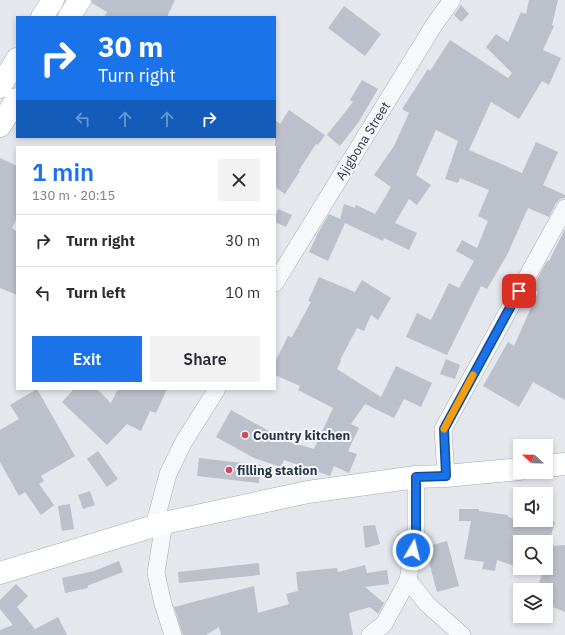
<!DOCTYPE html>
<html lang="en">
<head>
<meta charset="utf-8">
<style>
	:root { --surface:#fff; --page:#f2f2f3; --text:#2b2b33; --muted:#7c7c81; --line:#e1e1e2; --accent:#1a73e8 }
	body { margin:0; font-family:"IBM Plex Sans",sans-serif; background:var(--page); color:var(--text); height:100vh; display:flex; flex-direction:column; font-size:15px; white-space:nowrap }
	* { box-sizing:border-box; margin:0 }
	p { font-size:13px; color:var(--muted) }
	.icon { flex:none; width:22px; height:22px; fill:none; stroke:currentColor; stroke-width:2; stroke-linecap:round; stroke-linejoin:round }
	.map { position:relative; flex:1; overflow:hidden }
	.drawer { position:absolute; left:16px; top:146px; width:260px; height:244px; display:flex; flex-direction:column; background:var(--surface); border-radius:0px; box-shadow:0 2px 6px #0003 }
	.drawer>* { flex:none }
	.top-card { position:absolute; left:16px; top:16px; width:260px; height:122px; border-radius:0px; box-shadow:0 2px 6px #0003; background:#1a73e8; color:#fff; overflow:hidden }
	.needle { width:26px; rotate:292deg }
	.controls { position:absolute; left:513px; top:439px; display:grid; gap:8px }
	.controls a { display:grid; place-items:center; width:40px; height:40px; border-radius:0px; background:var(--surface); box-shadow:0 2px 6px #0003; font-size:20px }
	.pin { position:absolute; display:grid; place-items:center; width:34px; height:34px; color:#fff; margin:-17px; border-radius:8px; box-shadow:0 2px 6px #0006 }
	.me { position:absolute; width:44px; margin:-22px; rotate:8deg; stroke-linejoin:round; filter:drop-shadow(0 0 3px #0008) }
	.turn { display:flex; align-items:center; gap:14px; height:84px; padding:0 16px; font-size:18px }
	.turn .icon { width:52px; height:52px; stroke-width:2.5 }
	.turn b { display:block; font-size:28px; line-height:34px }
	.lanes { display:flex; align-items:center; height:38px; padding:0 16px; background:#0003; justify-content:center; gap:20px; direction:ltr }
	.lanes .off { opacity:.35 }
	.round { display:grid; place-items:center; flex:none; width:42px; height:42px; border-radius:0px; background:var(--page) }
	.overview { display:flex; align-items:center; justify-content:space-between; height:68px; padding:0 16px }
	h1 { font-size:24px; font-weight:600; line-height:30px; color:var(--accent) }
	.action { display:flex; gap:8px; margin-top:auto; padding:8px 16px }
	.action a { flex:1; height:46px; border-radius:0px; background:var(--accent); color:#fff; font-size:16px; font-weight:600; line-height:46px; text-align:center }
	.action a+a { background:var(--page); color:var(--text) }
	ul { padding:0; list-style:none }
	li { display:flex; align-items:center; gap:12px; height:52px; padding:0 16px; border-top:1px solid var(--line) }
	li div { flex:1 }
	li b { display:block; font-size:15px }
	li em { font-style:normal }
	.map>svg:first-child { display:block }
	.building { fill:#bbc0ca }
	.lines { fill:none; stroke-linecap:round; stroke-linejoin:round }
	.minor-casing { stroke:#a9aeb7; stroke-width:18 }
	.major-casing { stroke:#a3abb8; stroke-width:23 }
	.minor { stroke:#f7f8fa; stroke-width:17 }
	.major { stroke:#fff; stroke-width:22 }
	.route-casing { stroke:#114b97; stroke-width:10 }
	.route { stroke:#1a73e8; stroke-width:7 }
	.slow { stroke:#f59e0b; stroke-width:7 }
	.poi-dot { fill:#d1495b; stroke:#f4f6f9; stroke-width:1.5 }
	.labels { text-anchor:middle; dominant-baseline:central; stroke-width:4; stroke-linejoin:round; paint-order:stroke }
	.street-label { font-size:13px; fill:#2b3445; stroke:#f4f6f9 }
	.poi-label { font-size:13px; font-weight:bold; fill:#2b3445; stroke:#f4f6f9; text-anchor:start }
</style>
</head>
<body>
<div class="map">
<svg width="565" height="635" viewBox="0 0 565 635">
	<rect width="100%" height="100%" fill="#e4e7ec"/>
	<!-- building -->
	<g class="building">
		<polygon points="92,0 175,0 167,17 104,17 107,12 92,3"/>
		<polygon points="529,0 558,0 552,25 554,26 543,50 561,58 549,85 542,81 519,119 491,102 469,150 522,173 536,142 558,152 543,185 565,195 565,198 560,199 556,203 549,217 528,208 507,255 487,289 481,286 447,355 406,337 417,313 431,320 449,283 459,288 474,261 456,251 462,240 477,248 488,221 478,216 489,190 460,178 458,183 445,179 458,141 436,130 416,175 431,185 417,205 409,199 395,223 417,233 409,250 384,238 383,241 345,223 328,261 309,252 318,233 329,214 340,219 344,204 355,208 356,205 375,214 391,187 374,175 394,146 409,113 402,109 428,69 430,71 450,40 508,78 512,73 486,47 496,34 508,42 521,12 526,14"/>
		<polygon points="461,5 469,14 461,22 454,15"/>
		<polygon points="344,6 381,34 365,56 328,28"/>
		<polygon points="362,80 378,89 358,123 340,146 327,135 353,102 350,100"/>
		<polygon points="289,110 325,135 318,145 316,144 299,170 300,171 285,194 275,187 275,120 280,124"/>
		<polygon points="0,158 17,166 17,218 12,228 17,232 17,295 0,288"/>
		<polygon points="278,209 292,215 286,227 275,222 275,217"/>
		<polygon points="565,229 565,400 533,382 519,407 483,386 508,342 514,346 538,292 532,288 547,261 549,261"/>
		<polygon points="319,277 355,292 362,280 391,298 378,320 371,315 364,331 357,328 340,360 341,361 337,369 381,397 396,366 432,383 421,407 404,399 394,418 365,404 351,424 359,428 348,451 357,454 349,473 334,466 330,476 284,460 281,467 254,458 216,437 231,410 274,434 272,437 314,449 333,408 298,390 300,386 275,375 275,362 288,336 292,337 311,302 308,301"/>
		<polygon points="446,359 460,365 455,379 440,374"/>
		<polygon points="37,389 75,456 41,476 44,481 39,484 54,505 41,515 25,492 19,496 0,462 0,430 19,419 10,405"/>
		<polygon points="74,389 97,389 111,403 118,389 167,389 156,413 150,411 141,431 127,424 107,445 62,402"/>
		<polygon points="98,451 118,479 107,487 87,459"/>
		<polygon points="199,458 261,465 259,483 197,476"/>
		<polygon points="90,491 95,505 83,509 78,495"/>
		<polygon points="70,504 74,529 62,531 58,506"/>
		<polygon points="459,509 479,509 479,511 508,515 508,517 538,527 540,520 547,520 555,522 549,542 520,542 520,568 497,560 495,571 482,569 484,562 464,559 471,521 459,521"/>
		<polygon points="375,525 380,544 365,548 363,526"/>
		<polygon points="447,541 459,586 437,592 425,547"/>
		<polygon points="565,545 565,612 546,604 546,590 536,590 545,568 546,568 546,565 553,546"/>
		<polygon points="119,561 123,572 87,586 88,588 65,593 62,578 94,571"/>
		<polygon points="259,563 260,575 179,583 178,572"/>
		<polygon points="365,565 367,573 387,570 389,584 365,587 384,603 378,614 370,607 349,613 353,635 221,635 219,627 206,635 183,635 174,607 254,586 258,613 289,604 286,594 298,591 296,572 337,568 338,572"/>
		<polygon points="16,584 28,596 17,607 35,629 58,617 67,635 0,635 0,630 13,625 0,609 0,600"/>
	</g>
	<g class="lines">
		<!-- minor casing -->
		<g class="minor-casing">
			<g id="minor">
				<polyline points="275,283 434,25 452,0"/>
				<polyline points="446,476 443,429 565,208"/>
				<polyline points="408,580 427,604 462,635"/>
				<polyline points="173,635 163,604 156,573 164,523 156,519 168,474 183,443 217,389"/>
				<polyline points="370,635 384,624 408,580 416,535 416,477"/>
			</g>
		</g>
		<!-- major casing -->
		<g class="major-casing">
			<g id="major">
				<polyline points="42,17 53,0"/>
				<polyline points="69,17 80,0"/>
				<polyline points="0,87 17,59"/>
				<polyline points="0,126 17,99"/>
				<polyline points="546,466 565,464"/>
				<polyline points="0,573 164,523 308,492 416,477 446,476 520,469"/>
			</g>
		</g>
		<!-- minor -->
		<use href="#minor" class="minor"/>
		<!-- major -->
		<use href="#major" class="major"/>
	</g>
	<g class="lines">
		<!-- route casing -->
		<g class="route-casing">
			<polyline id="route" points="413,550 416,535 416,477 446,476 444,429 519,291"/>
		</g>
		<!-- route -->
		<use href="#route" class="route"/>
		<!-- slow -->
		<polyline class="slow" points="444,429 473,375"/>
	</g>
	<!-- markers -->
	<g class="poi-dot">
		<circle cx="245" cy="435" r="4"/>
		<circle cx="229" cy="470" r="4"/>
	</g>
	<g class="labels">
		<!-- street labels -->
		<g class="street-label">
			<text transform="translate(363 141) rotate(-58)">Ajigbona Street</text>
		</g>
		<!-- poi labels -->
		<g class="poi-label">
			<text x="253" y="435">Country kitchen</text>
			<text x="237" y="470">filling station</text>
		</g>
	</g>
</svg>
<div class="controls">
<a><svg class="needle" viewBox="-14 -14 28 28"><path d="M0-13l5 13h-10z" fill="#e53935"/><path d="M0 13l5-13h-10z" fill="#7c7c81"/></svg></a>
<a><svg class="icon" aria-label="sound" viewBox="0 0 24 24"><path d="M4 9h4l5-4v14l-5-4H4zM17 9q2 3 0 6"/></svg></a>
<a><svg class="icon" aria-label="search" viewBox="0 0 24 24"><circle cx="10" cy="10" r="6"/><path d="M15 15l6 6"/></svg></a>
<a><svg class="icon" aria-label="layers" viewBox="0 0 24 24"><path d="M12 4l9 5-9 5-9-5zM3 14l9 5 9-5"/></svg></a>
</div>
<div class="pin" style="left:519px;top:291px;background:#d93025"><svg class="icon" aria-label="arrive" viewBox="0 0 24 24"><path d="M6 21V4h12l-3 4 3 4H6"/></svg></div>
<svg class="me" style="left:413px;top:550px" viewBox="-20 -20 40 40"><circle r="17" fill="#1a73e8" stroke="#fff" stroke-width="3"/><path d="M0-11L8 9 0 5-8 9z" fill="#fff"/></svg>
<div class="top-card">
<div class="turn"><svg class="icon" aria-label="right" viewBox="0 0 24 24"><path d="M7 20v-9h11M14 6l5 5-5 5"/></svg><div><b>30 m</b>Turn right</div></div>
<div class="lanes"><svg class="icon off" aria-label="left" viewBox="0 0 24 24"><path d="M17 20v-9H6M10 6l-5 5 5 5"/></svg><svg class="icon off" aria-label="ahead" viewBox="0 0 24 24"><path d="M12 20V5M6 11l6-6 6 6"/></svg><svg class="icon off" aria-label="ahead" viewBox="0 0 24 24"><path d="M12 20V5M6 11l6-6 6 6"/></svg><svg class="icon" aria-label="right" viewBox="0 0 24 24"><path d="M7 20v-9h11M14 6l5 5-5 5"/></svg></div>
</div>
<section class="drawer">
<div class="overview"><div><h1>1 min</h1><p>130 m · 20:15</p></div><a class="round"><svg class="icon" aria-label="close" viewBox="0 0 24 24"><path d="M6 6l12 12M18 6L6 18"/></svg></a></div>
<ul>
<li><svg class="icon" aria-label="right" viewBox="0 0 24 24"><path d="M7 20v-9h11M14 6l5 5-5 5"/></svg><div><b>Turn right</b></div><em>30 m</em></li>
<li><svg class="icon" aria-label="left" viewBox="0 0 24 24"><path d="M17 20v-9H6M10 6l-5 5 5 5"/></svg><div><b>Turn left</b></div><em>10 m</em></li>
</ul>
<div class="action"><a>Exit</a><a>Share</a></div>
</section>
</div>
</body>
</html>
